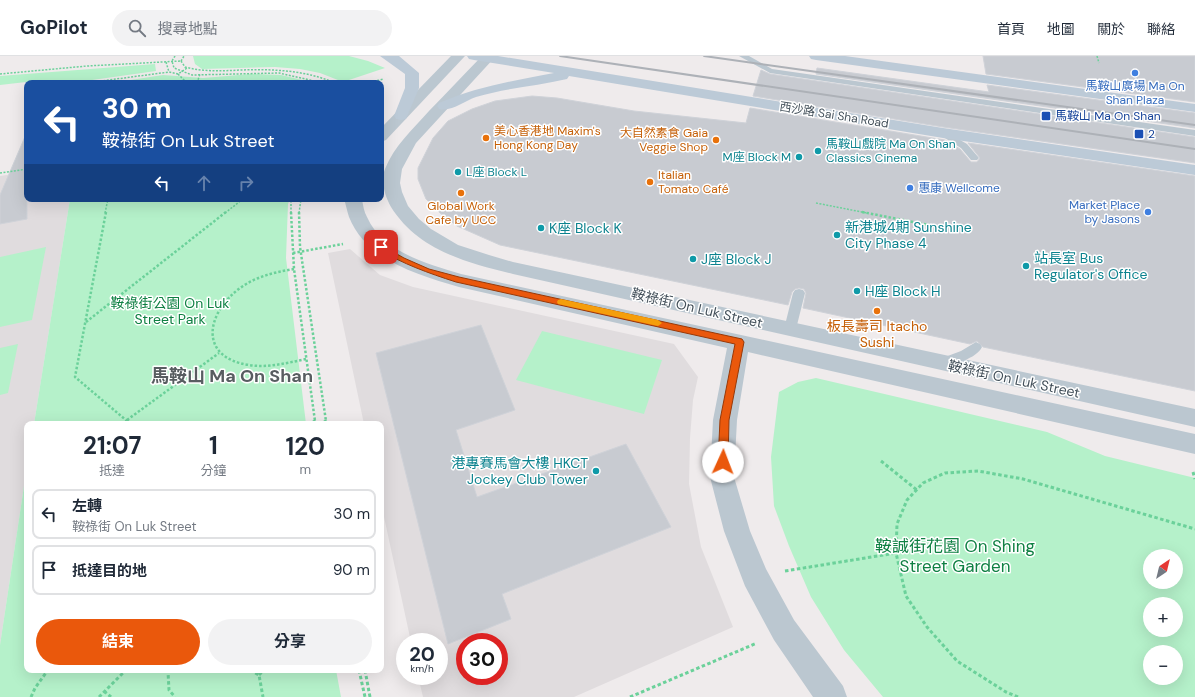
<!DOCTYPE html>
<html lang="zh-TW">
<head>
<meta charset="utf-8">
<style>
	:root { --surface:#fff; --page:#f2f2f3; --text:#1f2937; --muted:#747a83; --line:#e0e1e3; --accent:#ea580c }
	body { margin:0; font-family:"DM Sans","Noto Sans TC",sans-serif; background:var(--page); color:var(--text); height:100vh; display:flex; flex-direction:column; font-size:15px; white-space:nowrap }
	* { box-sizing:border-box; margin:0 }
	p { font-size:13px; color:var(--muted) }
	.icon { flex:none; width:22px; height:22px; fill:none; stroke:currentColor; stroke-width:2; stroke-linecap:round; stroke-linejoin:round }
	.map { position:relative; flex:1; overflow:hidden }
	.sheet { position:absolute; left:24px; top:365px; width:360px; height:252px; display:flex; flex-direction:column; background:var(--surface); border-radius:8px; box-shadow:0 4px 16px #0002 }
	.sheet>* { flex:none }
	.hud { position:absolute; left:24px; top:24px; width:360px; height:122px; border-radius:8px; box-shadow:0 4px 16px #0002; background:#1a4fa0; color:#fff; overflow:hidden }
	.needle { width:26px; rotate:35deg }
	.fabs { position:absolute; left:1143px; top:493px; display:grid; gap:8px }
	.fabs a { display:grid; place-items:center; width:40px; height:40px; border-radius:50%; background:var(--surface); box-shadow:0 4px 16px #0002; font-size:20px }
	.speed { position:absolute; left:396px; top:577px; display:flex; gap:8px; font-size:20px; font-weight:700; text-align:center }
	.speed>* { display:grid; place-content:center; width:52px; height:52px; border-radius:50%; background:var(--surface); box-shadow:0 4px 16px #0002; line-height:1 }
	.speed small { font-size:10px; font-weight:400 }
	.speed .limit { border:6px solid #d22; background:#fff; color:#111 }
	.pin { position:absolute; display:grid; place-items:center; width:34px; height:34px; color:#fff; margin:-17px; border-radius:8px; box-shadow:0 2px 6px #0006 }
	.me { position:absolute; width:44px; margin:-22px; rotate:2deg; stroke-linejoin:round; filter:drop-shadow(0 0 3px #0008) }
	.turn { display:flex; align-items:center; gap:14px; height:84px; padding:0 12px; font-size:18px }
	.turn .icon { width:52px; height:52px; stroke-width:2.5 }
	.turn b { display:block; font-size:28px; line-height:34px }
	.lanes { display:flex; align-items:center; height:38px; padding:0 12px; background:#0003; justify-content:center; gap:20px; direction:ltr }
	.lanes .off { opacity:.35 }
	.eta { display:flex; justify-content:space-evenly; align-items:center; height:68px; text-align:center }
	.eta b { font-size:24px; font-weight:700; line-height:28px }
	.primary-button { display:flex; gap:8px; margin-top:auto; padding:8px 12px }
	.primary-button a { flex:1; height:46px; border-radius:24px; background:var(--accent); color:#fff; font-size:16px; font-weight:700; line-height:46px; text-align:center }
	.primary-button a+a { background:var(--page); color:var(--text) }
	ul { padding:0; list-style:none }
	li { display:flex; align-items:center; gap:12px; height:50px; margin:0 8px 6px; padding:0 4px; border:2px solid var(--line); border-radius:8px }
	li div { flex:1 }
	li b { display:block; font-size:15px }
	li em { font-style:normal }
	header { display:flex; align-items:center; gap:24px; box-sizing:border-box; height:56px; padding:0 20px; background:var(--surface); border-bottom:1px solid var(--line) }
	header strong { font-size:19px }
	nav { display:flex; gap:22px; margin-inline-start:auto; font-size:14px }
	.search { width:280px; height:36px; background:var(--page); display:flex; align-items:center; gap:10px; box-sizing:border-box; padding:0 14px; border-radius:22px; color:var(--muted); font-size:15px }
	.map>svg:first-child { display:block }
	.education { fill:#e0dcde; fill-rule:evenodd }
	.green { fill:#b5f1ca; fill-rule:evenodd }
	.building { fill:#c8cbd1; stroke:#cfd2d8 }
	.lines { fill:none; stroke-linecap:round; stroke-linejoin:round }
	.path-far2 { stroke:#6bd19a; stroke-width:1.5; stroke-dasharray:2 1.5; stroke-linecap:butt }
	.path-far1 { stroke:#6bd19a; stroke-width:2.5; stroke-dasharray:2.5 2; stroke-linecap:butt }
	.path { stroke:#6bd19a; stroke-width:3; stroke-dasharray:3.5 2.5; stroke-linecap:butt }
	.service { fill:#bbc7d0; fill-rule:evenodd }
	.minor { fill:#bbc7d0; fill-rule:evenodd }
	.secondary { fill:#bccad7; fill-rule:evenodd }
	.rail { stroke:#adb1b7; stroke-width:2 }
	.route { fill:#ea580c; stroke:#983908 }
	.slow { fill:#f59e0b }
	.shop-dot { fill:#3f7fe0; stroke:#fff; stroke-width:1.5 }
	.transit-dot { fill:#1a4fb4; stroke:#fff; stroke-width:1.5 }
	.food-dot { fill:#e8710a; stroke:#fff; stroke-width:1.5 }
	.culture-dot { fill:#0f9aa8; stroke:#fff; stroke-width:1.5 }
	.labels { text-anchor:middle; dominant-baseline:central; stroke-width:3; stroke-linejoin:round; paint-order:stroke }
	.far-shop-label { font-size:12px; fill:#366cbe; stroke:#fff }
	.far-street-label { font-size:12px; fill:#43505a; stroke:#fff }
	.far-transit-label { font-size:12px; fill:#164399; stroke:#fff; text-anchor:start }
	.far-food-label { font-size:12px; fill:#c56008; stroke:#fff; text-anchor:start }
	.far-culture-label { font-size:12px; fill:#0d838f; stroke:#fff; text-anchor:start }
	.culture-label { font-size:14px; fill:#0d838f; stroke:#fff; text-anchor:start }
	.park-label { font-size:14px; fill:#0f8043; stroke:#fff }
	.street-label { font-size:14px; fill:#43505a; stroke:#fff }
	.food-label { font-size:14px; fill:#c56008; stroke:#fff }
	.near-park-label { font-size:17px; fill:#0f8043; stroke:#fff }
	.district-label { font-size:18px; font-weight:bold; fill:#585d61; stroke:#fff }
</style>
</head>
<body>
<header>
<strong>GoPilot</strong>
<div class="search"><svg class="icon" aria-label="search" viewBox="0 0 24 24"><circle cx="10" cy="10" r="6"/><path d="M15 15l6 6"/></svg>搜尋地點</div>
<nav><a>首頁</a><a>地圖</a><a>關於</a><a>聯絡</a></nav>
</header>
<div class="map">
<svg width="1195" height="641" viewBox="0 0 1195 641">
	<rect width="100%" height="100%" fill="#efebec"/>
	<!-- education -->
	<g class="education">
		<polygon points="27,116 27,143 70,143 34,368 27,368 27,410 0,589 0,120"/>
		<path d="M350,193L380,219L413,231L674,288L698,321L693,344L690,382L689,428L701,491L733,571L574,641H423L418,620H439V586H411L381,447V368H364L328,197ZM465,586H499V620H465Z"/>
	</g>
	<!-- green -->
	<g class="green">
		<polygon points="193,0 349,0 368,5 385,12 343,26 320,17 300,13 275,11 202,13 195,8"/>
		<polygon points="155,8 156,15 78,26 26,26 0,29 0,20"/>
		<polygon points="251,18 281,19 315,27 111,27 163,19 203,22"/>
		<polygon points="70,143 290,143 288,148 286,202 306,368 34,368"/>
		<polygon points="46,191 32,264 0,271 0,201"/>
		<polygon points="542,275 662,304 644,358 516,324"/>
		<polygon points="18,288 8,337 0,339 0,292"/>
		<path d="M816,322L1047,376L1105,400L1195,422V641H883L844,594L811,541L789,490L774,450L771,401L779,336L798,326ZM1150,500H1176V526H1150ZM1150,548H1176V574H1150ZM1150,596H1176V622H1150Z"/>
		<polygon points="27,410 27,614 336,614 341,641 0,641 0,589"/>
	</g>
	<!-- building -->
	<g class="building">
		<polygon points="983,0 1195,0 1195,46 986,18"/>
		<polygon points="817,12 989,36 987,29 1195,57 1195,72 816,18"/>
		<polygon points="761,14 770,18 1195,81 1195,107 943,71 753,40"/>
		<polygon points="532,40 557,42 634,55 746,67 750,52 945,84 960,93 971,106 977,106 980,102 968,87 1195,120 1195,335 983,291 977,285 970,288 803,252 806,237 804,233 799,232 795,233 792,236 788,249 500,189 457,170 440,157 426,143 418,123 418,112 433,82 448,65 472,53 495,45"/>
		<polygon points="27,76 27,163 0,168 0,139"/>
		<polygon points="481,269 515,354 456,374 477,441 626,388 671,471 502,538 511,563 448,588 376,297"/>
	</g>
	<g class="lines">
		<!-- path-far2 -->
		<g class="path-far2">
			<polyline points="175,0 172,5 174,12 192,19 279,17 323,27"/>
			<polyline points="1097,0 1099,7"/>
			<path d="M181,5L185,11C204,16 222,15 241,14C273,13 305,14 335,27"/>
			<polyline points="181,5 184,0"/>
			<polyline points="166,6 169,16"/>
			<polyline points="0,18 87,10 181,5"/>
			<polyline points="178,18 187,27"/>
			<polyline points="86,27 169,16 178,18 187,12"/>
			<polyline points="197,27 200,18"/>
			<polyline points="367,27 384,23"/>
			<polyline points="0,117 27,113"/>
			<polyline points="287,143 291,146 291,157"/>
			<polyline points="816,147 867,157"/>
			<polyline points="105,157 108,143"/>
			<polyline points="225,157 243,143"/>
			<polyline points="299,157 301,143"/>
		</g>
		<!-- path-far1 -->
		<g class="path-far1">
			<polyline points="106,156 75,321 127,365"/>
			<polyline points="291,156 294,213 315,365"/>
			<polyline points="299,156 300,191 326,365"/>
			<polyline points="862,156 934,170"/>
			<polyline points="293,197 343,188"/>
			<path d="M294,213C276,216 258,220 243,230C207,254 196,301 249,309C268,312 287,307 306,303"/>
			<polyline points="86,266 226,156"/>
			<polyline points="127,364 219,297"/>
		</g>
		<!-- path -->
		<g class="path">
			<polyline points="126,364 131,368"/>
			<polyline points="314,364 315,368"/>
			<polyline points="325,364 326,368"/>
			<polyline points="881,405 917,434"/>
			<polyline points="1193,416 1195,423"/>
			<polyline points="785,515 896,497"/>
			<polyline points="170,614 168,616 169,634 175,641"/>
			<polyline points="250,614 259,619 263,641"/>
			<polyline points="359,614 365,641"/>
			<polyline points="365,614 370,641"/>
			<polyline points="259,619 264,614"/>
			<polyline points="104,635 111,641"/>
			<polyline points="31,641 35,632 48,614"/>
			<polyline points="99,641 126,614"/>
			<polyline points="630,641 757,587"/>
			<polyline points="1018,641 1006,636 957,605 927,571 906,540 896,497 897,468 907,444 923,427 945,417 978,415 1023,423 1195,473"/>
		</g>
		<!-- service -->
		<g class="service">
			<polygon points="739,0 749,0 772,13 1195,74 1195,80 770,17"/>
			<polygon points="943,74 967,88 979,102 977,104 971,104 961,92 940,79 938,77"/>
			<polygon points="799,233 803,234 805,237 796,273 794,276 790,277 786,276 784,273 793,237 795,234"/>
			<path d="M976,286L980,288L982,291C976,303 954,308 942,312L937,310L936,307L937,304L961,295Z"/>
		</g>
		<!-- minor -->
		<g class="minor">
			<polygon points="451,0 465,0 386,84 381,86 381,72"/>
			<path d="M482,0H496L416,87L402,113L400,127L402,136L408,150L419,163L431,173L458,189L489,199L513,206L1195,353V371L513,218C467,207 418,194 391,151C385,140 380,125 385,113C394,90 413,73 429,55C447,37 464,18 482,0Z"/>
			<path d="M344,143H362C363,149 364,156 367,161C382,196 428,208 461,218L1195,378V398L748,296L737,364L734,421L750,475L766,513L794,564L843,630L847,641H813L774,584L745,530L724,475L710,421L713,364L727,292L459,231C418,219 366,204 349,161C347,155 346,149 344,143Z"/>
		</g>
		<!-- secondary -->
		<g class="secondary">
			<polygon points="380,0 399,0 419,17 419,32 406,63 401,64 396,63 394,60 405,32 405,18"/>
			<path d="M467,0H498L943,72L1195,109V119L943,82L569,20L567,23C537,30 506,32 476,41C464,45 452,56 439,53L437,50L439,47C479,30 512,25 554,17L474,4L469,3Z"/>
			<polygon points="809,0 845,0 1195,48 1195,56 816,4 811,3"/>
		</g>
		<!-- rail -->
		<g class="rail">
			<polyline points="560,0 1195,93"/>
			<polyline points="704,0 1195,69"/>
		</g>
	</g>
	<!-- route -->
	<path class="route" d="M381,189L404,202L429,213L459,221L742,283L744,286L729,364L728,406L726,410L723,411L719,410L718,406L720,364L735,288L456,226C428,217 403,208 378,193V190Z"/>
	<!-- slow -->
	<polygon class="slow" points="561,243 658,264 662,267 658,270 558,248 557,246 558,244"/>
	<!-- markers -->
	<g class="shop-dot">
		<circle cx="1135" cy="17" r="4"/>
		<circle cx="910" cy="132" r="4"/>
		<circle cx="1148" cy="156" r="4"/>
	</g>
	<g class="transit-dot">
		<rect x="1041" y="55" width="10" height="10" rx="2"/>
		<rect x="1134" y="73" width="10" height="10" rx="2"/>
	</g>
	<g class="food-dot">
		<circle cx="486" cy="82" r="4"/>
		<circle cx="716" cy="84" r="4"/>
		<circle cx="650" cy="126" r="4"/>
		<circle cx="461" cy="137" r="4"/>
		<circle cx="877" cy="255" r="4"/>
	</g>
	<g class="culture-dot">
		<circle cx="818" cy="95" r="4"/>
		<circle cx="799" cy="101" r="4"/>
		<circle cx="458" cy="116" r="4"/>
		<circle cx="541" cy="172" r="4"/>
		<circle cx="837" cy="179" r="4"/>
		<circle cx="693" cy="203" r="4"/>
		<circle cx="1026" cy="210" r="4"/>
		<circle cx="857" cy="235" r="4"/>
		<circle cx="596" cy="415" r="4"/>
	</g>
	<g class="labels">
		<!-- far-shop labels -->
		<g class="far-shop-label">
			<text x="1135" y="30">馬鞍山廣場 Ma On<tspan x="1135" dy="14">Shan Plaza</tspan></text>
			<text x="918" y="132" text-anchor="start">惠康 Wellcome</text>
			<text x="1140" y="149" text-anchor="end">Market Place<tspan x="1140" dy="14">by Jasons</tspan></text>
		</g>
		<!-- far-street labels -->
		<g class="far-street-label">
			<text transform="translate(834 59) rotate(9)">西沙路 Sai Sha Road</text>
		</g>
		<!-- far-transit labels -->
		<g class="far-transit-label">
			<text x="1055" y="60">馬鞍山 Ma On Shan</text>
			<text x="1148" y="78">2</text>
		</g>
		<!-- far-food labels -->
		<g class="far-food-label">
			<text x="494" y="75">美心香港地 Maxim's<tspan x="494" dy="14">Hong Kong Day</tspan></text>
			<text x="708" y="77" text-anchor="end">大自然素食 Gaia<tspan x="708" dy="14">Veggie Shop</tspan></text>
			<text x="658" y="119">Italian<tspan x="658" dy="14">Tomato Café</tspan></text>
			<text x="461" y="150" text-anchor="middle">Global Work<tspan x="461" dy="14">Cafe by UCC</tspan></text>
		</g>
		<!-- far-culture labels -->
		<g class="far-culture-label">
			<text x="826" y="88">馬鞍山戲院 Ma On Shan<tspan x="826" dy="14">Classics Cinema</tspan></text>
			<text x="791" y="101" text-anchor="end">M座 Block M</text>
			<text x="466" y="116">L座 Block L</text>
		</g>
		<!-- culture labels -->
		<g class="culture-label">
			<text x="845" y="171">新港城4期 Sunshine<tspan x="845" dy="16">City Phase 4</tspan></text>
			<text x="549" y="172">K座 Block K</text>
			<text x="1034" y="202">站長室 Bus<tspan x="1034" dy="16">Regulator's Office</tspan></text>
			<text x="701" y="203">J座 Block J</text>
			<text x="865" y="235">H座 Block H</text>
			<text x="588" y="407" text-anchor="end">港專賽馬會大樓 HKCT<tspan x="588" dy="16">Jockey Club Tower</tspan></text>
		</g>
		<!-- park labels -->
		<g class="park-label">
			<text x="170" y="247">鞍祿街公園 On Luk<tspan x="170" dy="16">Street Park</tspan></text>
		</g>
		<!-- street labels -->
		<g class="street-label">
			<text transform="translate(697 252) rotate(13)">鞍祿街 On Luk Street</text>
			<text transform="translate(1014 323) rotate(12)">鞍祿街 On Luk Street</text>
		</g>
		<!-- food labels -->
		<g class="food-label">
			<text x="877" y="270">板長壽司 Itacho<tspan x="877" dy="16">Sushi</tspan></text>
		</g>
		<!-- near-park labels -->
		<g class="near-park-label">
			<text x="955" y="490">鞍誠街花園 On Shing<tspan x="955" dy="20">Street Garden</tspan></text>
		</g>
		<!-- district labels -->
		<g class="district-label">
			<text x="232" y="320">馬鞍山 Ma On Shan</text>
		</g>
	</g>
</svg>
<div class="fabs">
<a><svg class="needle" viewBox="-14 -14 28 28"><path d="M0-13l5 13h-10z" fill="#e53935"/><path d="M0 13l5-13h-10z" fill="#747a83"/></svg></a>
<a>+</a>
<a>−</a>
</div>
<div class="speed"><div>20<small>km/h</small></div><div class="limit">30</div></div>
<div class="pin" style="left:381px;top:191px;background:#d93025"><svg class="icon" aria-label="arrive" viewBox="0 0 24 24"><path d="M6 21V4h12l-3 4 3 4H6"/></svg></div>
<svg class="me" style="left:723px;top:406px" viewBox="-20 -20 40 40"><circle r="19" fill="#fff"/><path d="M0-13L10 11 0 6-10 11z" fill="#ea580c"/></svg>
<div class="hud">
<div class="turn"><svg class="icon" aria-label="left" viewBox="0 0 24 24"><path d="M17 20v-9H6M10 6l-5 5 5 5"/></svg><div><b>30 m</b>鞍祿街 On Luk Street</div></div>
<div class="lanes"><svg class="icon" aria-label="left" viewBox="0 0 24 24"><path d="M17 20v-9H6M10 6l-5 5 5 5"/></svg><svg class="icon off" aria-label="ahead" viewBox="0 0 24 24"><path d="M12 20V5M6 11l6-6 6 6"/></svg><svg class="icon off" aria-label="right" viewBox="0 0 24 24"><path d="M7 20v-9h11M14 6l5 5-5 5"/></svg></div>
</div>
<section class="sheet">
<div class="eta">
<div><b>21:07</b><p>抵達</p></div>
<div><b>1</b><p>分鐘</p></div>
<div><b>120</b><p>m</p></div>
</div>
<ul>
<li><svg class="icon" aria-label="left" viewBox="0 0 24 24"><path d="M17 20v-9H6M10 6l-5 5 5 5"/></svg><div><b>左轉</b><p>鞍祿街 On Luk Street</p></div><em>30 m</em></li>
<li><svg class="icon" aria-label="arrive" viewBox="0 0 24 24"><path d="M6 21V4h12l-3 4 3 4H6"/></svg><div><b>抵達目的地</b></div><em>90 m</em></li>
</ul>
<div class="primary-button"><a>結束</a><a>分享</a></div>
</section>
</div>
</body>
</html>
